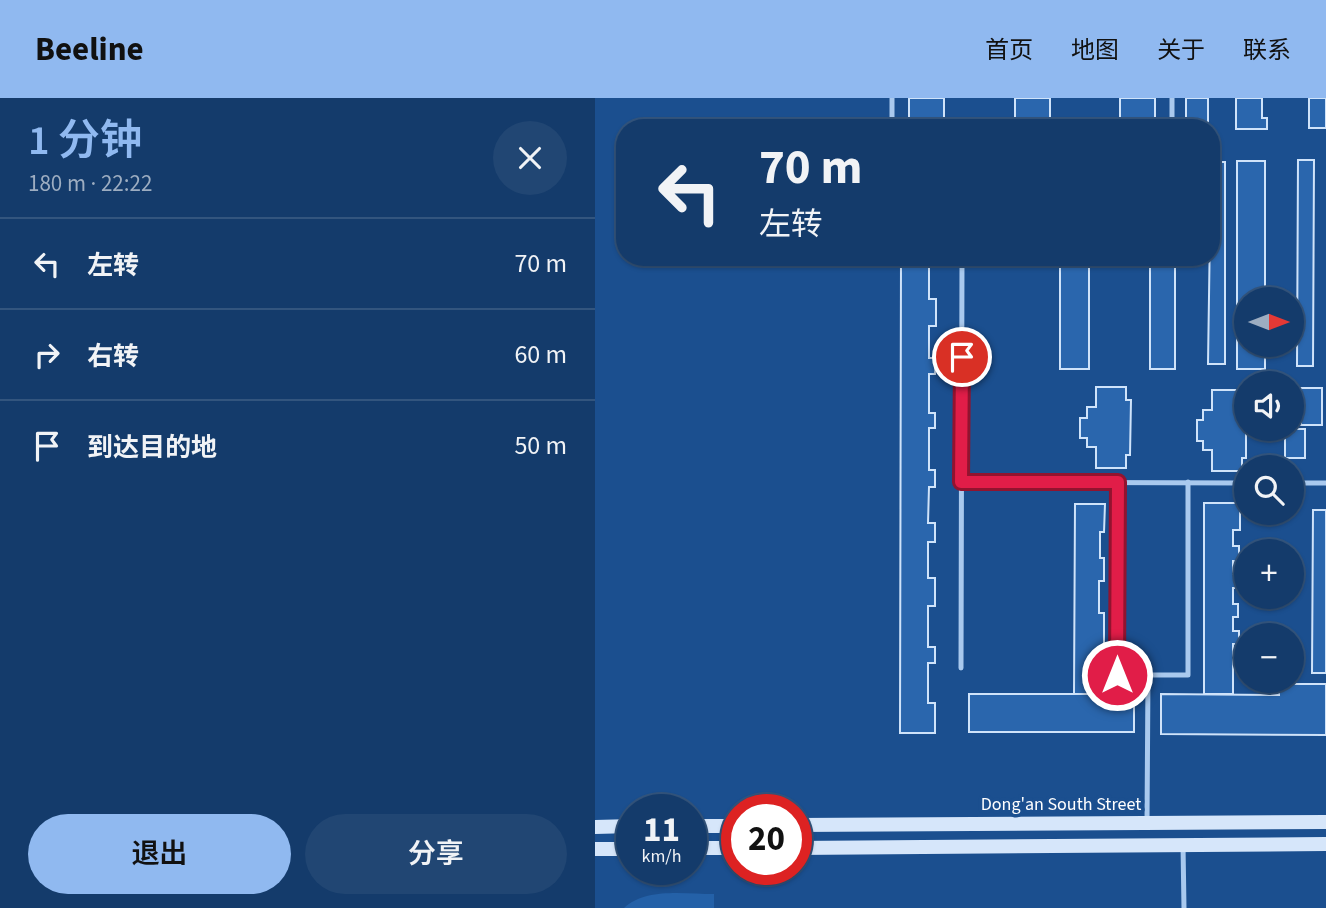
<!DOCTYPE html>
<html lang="zh">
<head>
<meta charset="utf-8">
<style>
	:root { --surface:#143b6b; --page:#214673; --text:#f1f3f6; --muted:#9dadc1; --line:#33557e; --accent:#90b9f0 }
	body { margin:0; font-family:"Source Sans 3","Noto Sans SC",sans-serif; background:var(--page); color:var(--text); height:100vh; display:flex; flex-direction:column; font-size:26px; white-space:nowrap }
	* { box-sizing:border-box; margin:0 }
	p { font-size:23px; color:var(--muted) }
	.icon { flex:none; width:38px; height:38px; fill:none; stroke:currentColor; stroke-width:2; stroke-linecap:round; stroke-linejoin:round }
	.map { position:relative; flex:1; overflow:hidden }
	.details { display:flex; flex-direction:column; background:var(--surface); width:595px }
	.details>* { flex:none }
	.top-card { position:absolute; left:21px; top:21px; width:604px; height:147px; border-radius:28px; box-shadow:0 2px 5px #0004,0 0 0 2px var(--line); background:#143b6b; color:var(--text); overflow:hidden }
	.needle { width:46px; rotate:90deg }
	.fabs { position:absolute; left:639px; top:189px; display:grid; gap:14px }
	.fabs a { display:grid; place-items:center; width:70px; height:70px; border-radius:50%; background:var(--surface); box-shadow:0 2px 5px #0004,0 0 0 2px var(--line); font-size:35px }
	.speed { position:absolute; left:21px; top:696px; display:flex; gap:14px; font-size:35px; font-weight:700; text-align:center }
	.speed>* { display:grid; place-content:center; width:91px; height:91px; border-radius:50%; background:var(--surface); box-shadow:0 2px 5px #0004,0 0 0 2px var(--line); line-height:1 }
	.speed small { font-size:18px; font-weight:400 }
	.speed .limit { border:10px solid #d22; background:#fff; color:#111 }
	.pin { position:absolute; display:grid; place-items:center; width:60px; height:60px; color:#fff; margin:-30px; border:4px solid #fff; border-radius:50%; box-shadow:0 2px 7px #0007 }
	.me { position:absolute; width:77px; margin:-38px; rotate:0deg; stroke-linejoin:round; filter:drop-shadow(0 0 5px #0008) }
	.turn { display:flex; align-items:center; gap:24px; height:147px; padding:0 28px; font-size:32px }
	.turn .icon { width:91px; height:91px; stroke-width:2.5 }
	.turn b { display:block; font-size:49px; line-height:60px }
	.round { display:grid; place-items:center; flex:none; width:74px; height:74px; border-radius:37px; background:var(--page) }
	.headline { display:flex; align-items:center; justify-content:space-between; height:119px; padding:0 28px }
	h1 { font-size:42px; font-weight:600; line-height:52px; color:var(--accent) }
	.action { display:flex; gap:14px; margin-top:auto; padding:14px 28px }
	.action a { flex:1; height:80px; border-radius:42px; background:var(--accent); color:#111; font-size:28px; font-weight:600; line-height:80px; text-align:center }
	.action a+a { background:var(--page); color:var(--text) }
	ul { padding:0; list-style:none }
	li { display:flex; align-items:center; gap:21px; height:91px; padding:0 28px; border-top:2px solid var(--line) }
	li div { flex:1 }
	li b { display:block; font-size:26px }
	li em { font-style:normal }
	header { display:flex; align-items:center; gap:42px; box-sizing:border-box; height:98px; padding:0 35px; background:var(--accent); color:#111 }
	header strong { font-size:33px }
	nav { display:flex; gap:38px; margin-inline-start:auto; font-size:24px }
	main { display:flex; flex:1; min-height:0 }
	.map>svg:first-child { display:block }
	.green { fill:#2461a8 }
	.building { fill:#2a66ad; stroke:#cfe3fa; stroke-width:2 }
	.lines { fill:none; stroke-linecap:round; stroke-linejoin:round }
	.service { stroke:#a9c9ee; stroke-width:5 }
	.secondary { stroke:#d6e6fa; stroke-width:14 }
	.route-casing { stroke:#92132f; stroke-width:18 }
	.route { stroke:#e11d48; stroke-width:12 }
	.labels { text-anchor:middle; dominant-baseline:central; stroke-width:7; stroke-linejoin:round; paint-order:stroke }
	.street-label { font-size:18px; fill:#fff; stroke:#1b4f8f }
</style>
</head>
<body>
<header>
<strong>Beeline</strong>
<nav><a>首页</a><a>地图</a><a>关于</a><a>联系</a></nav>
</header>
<main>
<section class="details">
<div class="headline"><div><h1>1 分钟</h1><p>180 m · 22:22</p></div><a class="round"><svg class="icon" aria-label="close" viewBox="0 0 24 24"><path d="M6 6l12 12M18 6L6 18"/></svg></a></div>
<ul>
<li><svg class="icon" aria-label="left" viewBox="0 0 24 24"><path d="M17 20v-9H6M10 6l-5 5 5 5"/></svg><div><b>左转</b></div><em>70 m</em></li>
<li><svg class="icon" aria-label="right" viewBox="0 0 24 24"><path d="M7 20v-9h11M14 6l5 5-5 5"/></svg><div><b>右转</b></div><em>60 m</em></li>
<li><svg class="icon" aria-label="arrive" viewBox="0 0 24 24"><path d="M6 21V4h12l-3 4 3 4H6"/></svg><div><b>到达目的地</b></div><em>50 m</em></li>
</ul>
<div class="action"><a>退出</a><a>分享</a></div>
</section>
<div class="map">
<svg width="731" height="810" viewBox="0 0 731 810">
	<rect width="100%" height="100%" fill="#1b4f8f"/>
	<!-- green -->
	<path class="green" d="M119,796V810H29C51,789 91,796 119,796Z"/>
	<!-- building -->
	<g class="building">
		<rect x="314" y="0" width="35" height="30"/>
		<rect x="420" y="0" width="35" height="30"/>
		<rect x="525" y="0" width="35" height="30"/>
		<rect x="591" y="0" width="22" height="30"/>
		<polygon points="641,0 667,0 667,20 672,20 672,31 641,31"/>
		<rect x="714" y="0" width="17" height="30"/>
		<polygon points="703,62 719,62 718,268 702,268"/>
		<polygon points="642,63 670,63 670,201 651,201 651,247 670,247 670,271 642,271"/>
		<polygon points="616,64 630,64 630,266 613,266"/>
		<polygon points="306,159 341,159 334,161 334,201 341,201 341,228 334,228 334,260 341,260 340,276 334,276 334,315 340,315 340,330 334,330 334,372 340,372 340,389 334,389 333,425 340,425 340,444 333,444 333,480 340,480 340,508 333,508 333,549 340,549 340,565 333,565 333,605 340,605 340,635 305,635"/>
		<rect x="465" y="159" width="29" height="112"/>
		<rect x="555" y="159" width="25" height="112"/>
		<polygon points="501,289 531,289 531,302 536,302 535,357 531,357 531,370 501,370 501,349 492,349 492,340 485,340 485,320 492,320 492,309 501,309"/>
		<rect x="706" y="290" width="21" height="37"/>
		<polygon points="617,292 647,292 647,305 651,305 651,360 647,360 647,373 617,373 617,352 608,352 608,343 602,343 602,322 608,322 608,312 617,312"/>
		<rect x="690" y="331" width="20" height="29"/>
		<polygon points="609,405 645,405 645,432 638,432 638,448 644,448 644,463 638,463 638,476 644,476 644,490 638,490 638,506 643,506 643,519 638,519 638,533 644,533 644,546 638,546 638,596 609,596"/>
		<polygon points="480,406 510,406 509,434 505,434 505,460 509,460 509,483 504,483 504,515 509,515 509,596 479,596"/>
		<polygon points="718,412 731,412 731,575 717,575"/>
		<polygon points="684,586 731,586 731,637 566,636 566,596 684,597"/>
		<rect x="374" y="596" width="165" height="38"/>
	</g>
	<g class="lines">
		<!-- service -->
		<g class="service">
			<polyline points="297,30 297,0"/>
			<polyline points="577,30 577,0"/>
			<polyline points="366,384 651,385"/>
			<polyline points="523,384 522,577 593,577 593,384"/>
			<polyline points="696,385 731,385"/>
			<polyline points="366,570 367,159"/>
			<polyline points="552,725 553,577"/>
			<polyline points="588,747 589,810"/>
		</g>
		<!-- secondary -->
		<g class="secondary">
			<polyline points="201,727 731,724"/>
			<polyline points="96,728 142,728"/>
			<polyline points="0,729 37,728"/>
			<polyline points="96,750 142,750"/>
			<polyline points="201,750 731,746"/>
			<polyline points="0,751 37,751"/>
		</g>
	</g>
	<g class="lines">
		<!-- route casing -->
		<g class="route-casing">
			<polyline id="route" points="367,259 366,384 523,384 522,577"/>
		</g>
		<!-- route -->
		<use href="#route" class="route"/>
	</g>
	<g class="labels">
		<!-- street labels -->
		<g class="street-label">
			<text x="466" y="706">Dong'an South Street</text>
		</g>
	</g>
</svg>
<div class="fabs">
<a><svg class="needle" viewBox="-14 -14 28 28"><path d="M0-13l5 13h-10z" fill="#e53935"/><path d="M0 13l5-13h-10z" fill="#9dadc1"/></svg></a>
<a><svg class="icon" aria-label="sound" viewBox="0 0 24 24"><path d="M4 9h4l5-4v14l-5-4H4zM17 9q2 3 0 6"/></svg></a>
<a><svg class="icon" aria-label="search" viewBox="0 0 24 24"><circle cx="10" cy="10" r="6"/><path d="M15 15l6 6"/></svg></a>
<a>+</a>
<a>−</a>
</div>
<div class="speed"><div>11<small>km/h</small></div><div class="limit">20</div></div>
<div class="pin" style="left:367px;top:259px;background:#d93025"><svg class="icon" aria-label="arrive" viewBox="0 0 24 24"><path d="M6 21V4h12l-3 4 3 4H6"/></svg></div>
<svg class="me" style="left:522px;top:577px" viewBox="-20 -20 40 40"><circle r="17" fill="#e11d48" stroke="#fff" stroke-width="3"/><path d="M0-11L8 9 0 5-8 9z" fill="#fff"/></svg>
<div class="top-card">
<div class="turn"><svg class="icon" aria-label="left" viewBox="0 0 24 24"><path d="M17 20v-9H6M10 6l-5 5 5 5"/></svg><div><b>70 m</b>左转</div></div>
</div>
</div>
</main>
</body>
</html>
